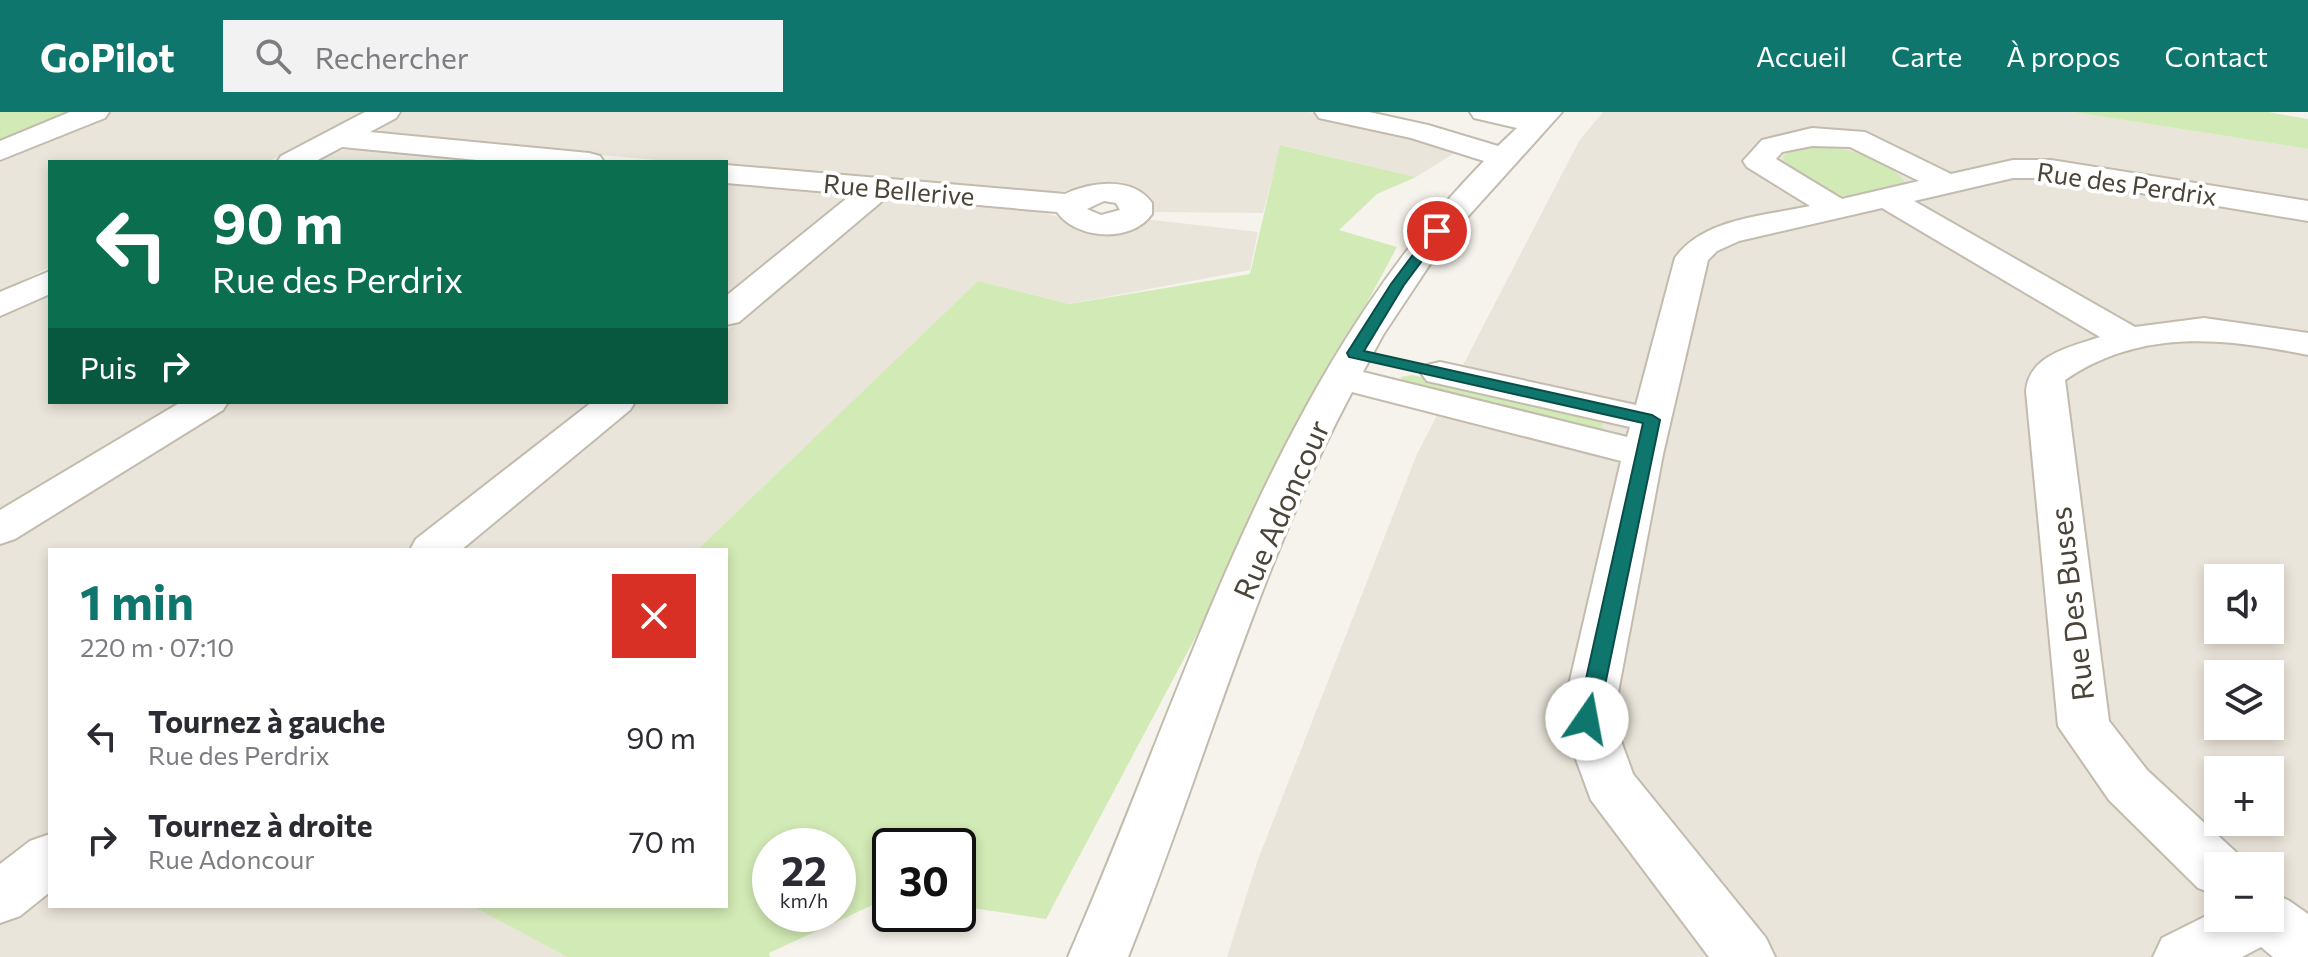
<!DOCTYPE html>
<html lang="fr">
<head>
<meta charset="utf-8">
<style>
	:root { --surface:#fff; --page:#f2f2f3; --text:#2b2b33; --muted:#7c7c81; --accent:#0f766e }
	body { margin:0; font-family:Commissioner,sans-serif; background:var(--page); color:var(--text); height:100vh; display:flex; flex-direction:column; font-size:30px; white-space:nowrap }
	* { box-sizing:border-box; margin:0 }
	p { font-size:26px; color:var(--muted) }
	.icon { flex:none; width:44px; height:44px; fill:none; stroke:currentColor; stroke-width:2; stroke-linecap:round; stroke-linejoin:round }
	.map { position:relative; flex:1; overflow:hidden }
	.side { position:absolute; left:48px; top:436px; width:680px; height:360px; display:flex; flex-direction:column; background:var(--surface); border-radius:0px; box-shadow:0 4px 12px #0003 }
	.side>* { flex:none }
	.banner { position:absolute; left:48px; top:48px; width:680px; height:244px; border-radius:0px; box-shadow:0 4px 12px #0003; background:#0b6e4f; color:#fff; overflow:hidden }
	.buttons { position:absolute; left:2204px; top:452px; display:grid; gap:16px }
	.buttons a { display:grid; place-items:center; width:80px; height:80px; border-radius:0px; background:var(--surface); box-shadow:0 4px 12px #0003; font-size:40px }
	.speed { position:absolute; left:752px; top:716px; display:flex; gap:16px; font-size:40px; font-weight:700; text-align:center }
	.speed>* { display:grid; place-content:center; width:104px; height:104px; border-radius:50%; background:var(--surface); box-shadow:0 4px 12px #0003; line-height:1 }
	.speed small { font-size:20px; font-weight:400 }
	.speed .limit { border:4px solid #111; border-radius:12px; background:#fff; color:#111 }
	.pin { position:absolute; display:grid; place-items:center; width:68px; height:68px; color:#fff; margin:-34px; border:4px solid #fff; border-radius:50%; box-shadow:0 2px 8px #0007 }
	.me { position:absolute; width:88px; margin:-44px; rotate:12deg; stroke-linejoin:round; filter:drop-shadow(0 0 6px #0008) }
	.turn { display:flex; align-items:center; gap:28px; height:168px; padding:0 32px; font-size:36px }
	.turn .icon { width:104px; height:104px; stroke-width:2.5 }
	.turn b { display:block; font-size:56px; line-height:68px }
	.then { display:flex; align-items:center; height:76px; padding:0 32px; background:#0003; gap:16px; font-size:30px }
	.round { display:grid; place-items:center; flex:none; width:84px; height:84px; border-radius:0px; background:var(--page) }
	.summary { display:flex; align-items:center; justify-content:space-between; height:136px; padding:0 32px }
	h1 { font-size:48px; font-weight:700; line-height:60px; color:var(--accent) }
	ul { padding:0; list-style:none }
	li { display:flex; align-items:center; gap:24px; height:104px; padding:0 32px }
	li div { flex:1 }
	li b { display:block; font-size:30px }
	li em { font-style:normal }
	header { display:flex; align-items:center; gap:48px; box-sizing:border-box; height:112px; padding:0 40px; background:var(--accent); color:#fff }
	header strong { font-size:38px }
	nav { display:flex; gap:44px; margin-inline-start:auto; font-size:28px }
	.search { width:560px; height:72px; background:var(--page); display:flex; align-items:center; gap:20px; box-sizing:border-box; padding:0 28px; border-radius:0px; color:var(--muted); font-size:30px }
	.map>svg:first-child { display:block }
	.residential { fill:#eae5da; fill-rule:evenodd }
	.green { fill:#d2eab5; fill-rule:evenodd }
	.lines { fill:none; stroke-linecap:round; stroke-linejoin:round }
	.minor-casing { stroke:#c2bbae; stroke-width:4 }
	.minor { fill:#fff; fill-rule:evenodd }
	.route { fill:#0f766e; stroke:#0a4d48; stroke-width:2 }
	.labels { text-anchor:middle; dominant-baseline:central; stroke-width:8; stroke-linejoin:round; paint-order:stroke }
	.far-street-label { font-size:26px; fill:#4b4439; stroke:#fff }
	.street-label { font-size:30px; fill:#4b4439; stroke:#fff }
</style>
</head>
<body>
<header>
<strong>GoPilot</strong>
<div class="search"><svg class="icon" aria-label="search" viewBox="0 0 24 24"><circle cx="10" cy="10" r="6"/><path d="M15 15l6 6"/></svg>Rechercher</div>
<nav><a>Accueil</a><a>Carte</a><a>À propos</a><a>Contact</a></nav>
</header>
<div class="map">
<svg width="2308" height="845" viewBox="0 0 2308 845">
	<rect width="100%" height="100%" fill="#f6f3ec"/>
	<!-- residential -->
	<g class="residential">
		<polygon points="110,0 362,0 337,16 267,50 50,50 50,155 0,179 0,46"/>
		<polygon points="402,0 1309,0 1414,24 1456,40 1416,65 1281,33 1263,101 1149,100 1090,75 1046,82 726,54 726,50 680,50 382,24 376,21"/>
		<path d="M1603,0H2073L2308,37V845H1227L1257,750L1417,342L1579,29ZM2218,466H2270V518H2218ZM2218,562H2270V614H2218ZM2218,658H2270V710H2218ZM2218,754H2270V806H2218Z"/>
		<polygon points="345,38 357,38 494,50 310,50 330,40"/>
		<polygon points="726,71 832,80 844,86 844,91 726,185"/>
		<polygon points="894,86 1034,98 1059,105 1080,116 1144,107 1258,120 1250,158 1069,192 978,169 697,438 458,438 639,290 726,290 726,219 879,93"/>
		<polygon points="50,179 50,290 186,290 0,402 0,204"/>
		<polygon points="232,290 593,290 406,438 50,438 50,720 0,759 0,433"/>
		<polygon points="50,772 50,794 472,794 567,845 0,845 0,813"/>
	</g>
	<!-- green -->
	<g class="green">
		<polygon points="0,0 78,0 0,32"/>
		<polygon points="2073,0 2268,0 2308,7 2308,37"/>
		<path d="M1280,33L1416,65L1377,82L1339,118L1397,135L1330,259L1257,409L1046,807L958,794V734H890V785L769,841L770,845H567L472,794H726V438H697L978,169L1069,192L1250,162ZM770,734H838V802H770Z"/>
		<path d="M1814,33C1841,34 1893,48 1907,73C1894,77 1878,85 1864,86C1837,88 1793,73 1783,45L1789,39Z"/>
		<polygon points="1412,263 1590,305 1602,310 1603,317 1598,319 1402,272 1401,265"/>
	</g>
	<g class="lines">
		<!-- minor casing -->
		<g class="minor-casing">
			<g id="minor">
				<polygon points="70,0 109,0 105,6 0,48 0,29"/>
				<polygon points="365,0 400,0 396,6 370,20 589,41 600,44 604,50 498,50 342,35 314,50 277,50 281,44"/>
				<path d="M1315,0H1369L1428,13L1498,34L1517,16L1474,6L1470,0H1562L1444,131L1383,223L1363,260L1627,325L1630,315L1427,269L1421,261L1427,253L1440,250L1636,293L1675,146C1703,106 1765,104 1810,94L1747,55L1743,49L1762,28L1812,16L1865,20L1951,62L2013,48H2051L2308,89V109L2051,66H2013L1914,89L2135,215L2204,206L2308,221V243C2224,226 2141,216 2065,268L2109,609L2147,658L2238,742L2244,754H2218V784L2198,776L2109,688L2058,614L2026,279C2029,243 2070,235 2100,225L1882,96L1739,129L1717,139L1708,148L1663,342L1613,607L1633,662L1766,826L1775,845H1709L1591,688L1561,607L1621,349L1352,280C1257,457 1203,659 1128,845H1068C1188,571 1270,268 1484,49L1411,26L1319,6ZM1812,34L1850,35L1919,69L1842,87L1776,47L1782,40Z"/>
				<path d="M726,53L1065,82C1091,70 1133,64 1152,91V102C1132,131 1077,128 1057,100L887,85L739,210L726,213V184L852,82L726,71ZM1104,89L1116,91L1120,98L1101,103L1087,97Z"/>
				<polygon points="50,159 50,182 0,204 0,180"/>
				<polygon points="181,290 228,290 223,298 15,427 0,432 0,398"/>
				<polygon points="592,290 635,290 630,298 461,438 410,438 416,427"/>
				<polygon points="50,722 50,780 20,804 0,811 0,752 30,729"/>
				<polygon points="2270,781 2288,788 2308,802 2308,845 2273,845 2261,835 2242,845 2153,845 2162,826 2218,798 2218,806 2270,806"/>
			</g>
		</g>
		<!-- minor -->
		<use href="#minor" class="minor"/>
	</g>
	<!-- route -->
	<polygon class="route" points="1433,116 1444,119 1404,173 1364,239 1652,303 1660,308 1598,607 1595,613 1580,613 1577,607 1643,311 1349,245 1347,241 1391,172"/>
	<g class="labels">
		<!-- far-street labels -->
		<g class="far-street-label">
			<text transform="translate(2127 71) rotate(8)">Rue des Perdrix</text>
			<text transform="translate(899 77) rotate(5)">Rue Bellerive</text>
		</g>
		<!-- street labels -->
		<g class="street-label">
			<text transform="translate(1280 397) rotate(-66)">Rue Adoncour</text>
			<text transform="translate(2070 492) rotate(-97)">Rue Des Buses</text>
		</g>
	</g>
</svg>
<div class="buttons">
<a><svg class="icon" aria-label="sound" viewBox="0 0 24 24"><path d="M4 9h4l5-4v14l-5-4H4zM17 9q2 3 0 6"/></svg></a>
<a><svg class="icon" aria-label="layers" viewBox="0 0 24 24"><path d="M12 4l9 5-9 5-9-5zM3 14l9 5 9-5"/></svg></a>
<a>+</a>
<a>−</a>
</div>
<div class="speed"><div>22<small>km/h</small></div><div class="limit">30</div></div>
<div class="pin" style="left:1437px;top:119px;background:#d93025"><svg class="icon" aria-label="arrive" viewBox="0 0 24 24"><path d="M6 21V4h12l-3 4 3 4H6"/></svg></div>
<svg class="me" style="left:1587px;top:607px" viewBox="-20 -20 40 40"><circle r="19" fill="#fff"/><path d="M0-13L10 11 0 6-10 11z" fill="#0f766e"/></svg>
<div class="banner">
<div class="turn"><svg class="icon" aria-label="left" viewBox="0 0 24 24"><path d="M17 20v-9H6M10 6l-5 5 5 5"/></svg><div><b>90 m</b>Rue des Perdrix</div></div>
<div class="then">Puis<svg class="icon" aria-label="right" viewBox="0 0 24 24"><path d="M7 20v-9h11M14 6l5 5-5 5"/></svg></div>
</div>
<section class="side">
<div class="summary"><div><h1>1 min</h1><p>220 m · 07:10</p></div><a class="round" style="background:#d93025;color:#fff"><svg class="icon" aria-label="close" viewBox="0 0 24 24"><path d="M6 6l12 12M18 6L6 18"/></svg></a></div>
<ul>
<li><svg class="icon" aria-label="left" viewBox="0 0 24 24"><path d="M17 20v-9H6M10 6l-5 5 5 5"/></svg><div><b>Tournez à gauche</b><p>Rue des Perdrix</p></div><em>90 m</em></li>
<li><svg class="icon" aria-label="right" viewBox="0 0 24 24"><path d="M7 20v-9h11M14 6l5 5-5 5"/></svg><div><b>Tournez à droite</b><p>Rue Adoncour</p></div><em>70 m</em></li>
</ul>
</section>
</div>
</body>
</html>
